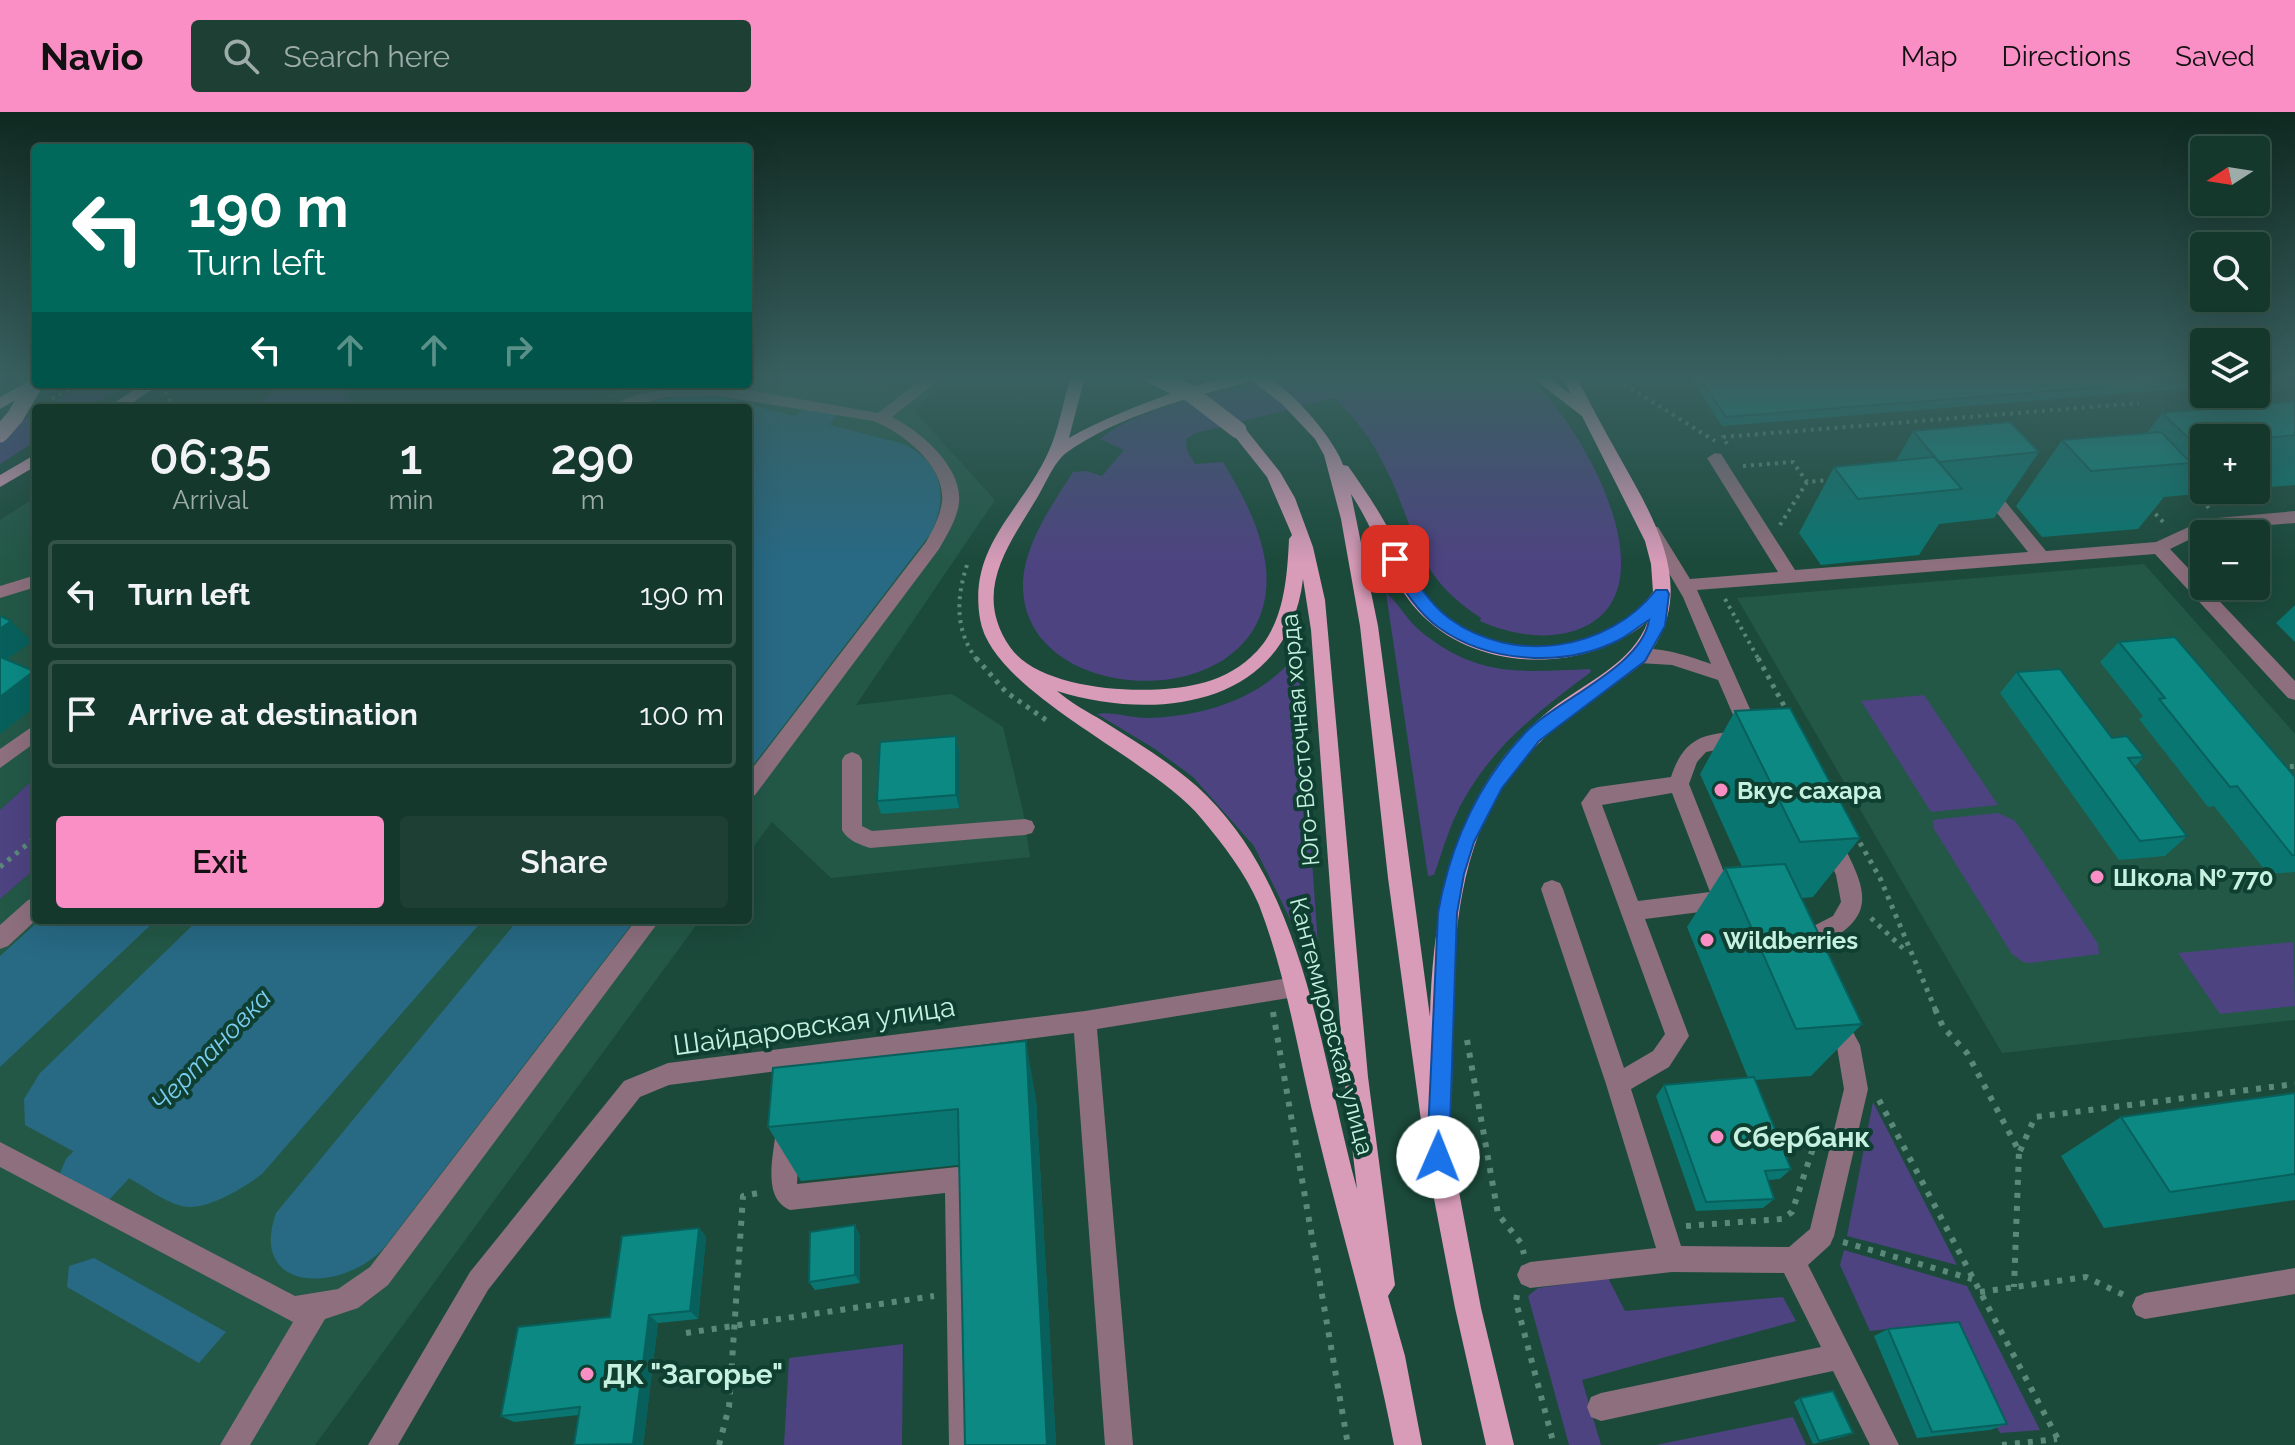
<!DOCTYPE html>
<html lang="en">
<head>
<meta charset="utf-8">
<style>
	:root { --surface:#14382c; --page:#1d3f34; --text:#f1f3f6; --muted:#9daca9; --line:#335248; --accent:#fa8fc6 }
	body { margin:0; font-family:Raleway,sans-serif; background:var(--page); color:var(--text); height:100vh; display:flex; flex-direction:column; font-size:30px; white-space:nowrap }
	* { box-sizing:border-box; margin:0 }
	p { font-size:26px; color:var(--muted) }
	.icon { flex:none; width:44px; height:44px; fill:none; stroke:currentColor; stroke-width:2; stroke-linecap:round; stroke-linejoin:round }
	.map { position:relative; flex:1; overflow:hidden }
	.sheet { position:absolute; left:32px; top:292px; width:720px; height:520px; display:flex; flex-direction:column; background:var(--surface); border-radius:8px; box-shadow:0 8px 32px #0002,0 0 0 2px var(--line) }
	.sheet>* { flex:none }
	.top-card { position:absolute; left:32px; top:32px; width:720px; height:244px; border-radius:8px; box-shadow:0 8px 32px #0002,0 0 0 2px var(--line); background:#00695c; color:#fff; overflow:hidden }
	.needle { width:52px; rotate:258deg }
	.fabs { position:absolute; left:2190px; top:24px; display:grid; gap:16px }
	.fabs a { display:grid; place-items:center; width:80px; height:80px; border-radius:8px; background:var(--surface); box-shadow:0 8px 32px #0002,0 0 0 2px var(--line); font-size:40px }
	.pin { position:absolute; display:grid; place-items:center; width:68px; height:68px; color:#fff; margin:-34px; border-radius:16px; box-shadow:0 4px 12px #0006 }
	.me { position:absolute; width:88px; margin:-44px; rotate:1deg; stroke-linejoin:round; filter:drop-shadow(0 0 6px #0008) }
	.turn { display:flex; align-items:center; gap:28px; height:168px; padding:0 24px; font-size:36px }
	.turn .icon { width:104px; height:104px; stroke-width:2.5 }
	.turn b { display:block; font-size:56px; line-height:68px }
	.lanes { display:flex; align-items:center; height:76px; padding:0 24px; background:#0003; justify-content:center; gap:40px; direction:ltr }
	.lanes .off { opacity:.35 }
	.eta { display:flex; justify-content:space-evenly; align-items:center; height:136px; text-align:center }
	.eta b { font-size:48px; font-weight:600; line-height:56px }
	.button { display:flex; gap:16px; margin-top:auto; padding:16px 24px }
	.button a { flex:1; height:92px; border-radius:8px; background:var(--accent); color:#111; font-size:32px; font-weight:600; line-height:92px; text-align:center }
	.button a+a { background:var(--page); color:var(--text) }
	ul { padding:0; list-style:none }
	li { display:flex; align-items:center; gap:24px; height:108px; margin:0 16px 12px; padding:0 8px; border:4px solid var(--line); border-radius:8px }
	li div { flex:1 }
	li b { display:block; font-size:30px }
	li em { font-style:normal }
	header { display:flex; align-items:center; gap:48px; box-sizing:border-box; height:112px; padding:0 40px; background:var(--accent); color:#111 }
	header strong { font-size:38px }
	nav { display:flex; gap:44px; margin-inline-start:auto; font-size:28px }
	.search { width:560px; height:72px; background:var(--page); display:flex; align-items:center; gap:20px; box-sizing:border-box; padding:0 28px; border-radius:8px; color:var(--muted); font-size:30px }
	.map>svg:first-child { display:block }
	.built { fill:#235847 }
	.green { fill:#4d4381 }
	.water { fill:#286984 }
	.lines { fill:none; stroke-linecap:round; stroke-linejoin:round }
	.river { fill:#286984; fill-rule:evenodd }
	.path-far2 { stroke:#5b8979; stroke-width:4; stroke-dasharray:3 5; stroke-linecap:butt }
	.path-far1 { stroke:#5b8979; stroke-width:5; stroke-dasharray:4 6; stroke-linecap:butt }
	.path { stroke:#5b8979; stroke-width:6; stroke-dasharray:5 8; stroke-linecap:butt }
	.minor { fill:#8d6f7d; fill-rule:evenodd }
	.major { fill:#d89bb8; fill-rule:evenodd }
	.major-bridge { stroke:#d89bb8; stroke-width:17 }
	.wall { fill:#0a7671 }
	.shaded-wall { fill:#08605c }
	.building { fill:#0c8983; stroke:#08605c; stroke-width:2 }
	.route { fill:#1a73e8; stroke:#114b97; stroke-width:2 }
	.poi-dot { fill:#fa8fc6; stroke:#0e3f30; stroke-width:3 }
	.labels { text-anchor:middle; dominant-baseline:central; stroke-width:8; stroke-linejoin:round; paint-order:stroke }
	.street-label { font-size:24px; fill:#c6f0df; stroke:#0e3f30 }
	.poi-label { font-size:24px; font-weight:bold; fill:#c6f0df; stroke:#0e3f30; text-anchor:start }
	.water-label { font-size:26px; font-style:italic; fill:#7accf1; stroke:#0e3f30 }
	.near-street-label { font-size:28px; fill:#c6f0df; stroke:#0e3f30 }
	.near-poi-label { font-size:28px; font-weight:bold; fill:#c6f0df; stroke:#0e3f30; text-anchor:start }
</style>
</head>
<body>
<header>
<strong>Navio</strong>
<div class="search"><svg class="icon" aria-label="search" viewBox="0 0 24 24"><circle cx="10" cy="10" r="6"/><path d="M15 15l6 6"/></svg>Search here</div>
<nav><a>Map</a><a>Directions</a><a>Saved</a></nav>
</header>
<div class="map">
<svg width="2295" height="1333" viewBox="0 0 2295 1333">
	<rect width="100%" height="100%" fill="#1b4a3b"/>
	<!-- built -->
	<g class="built">
		<polygon points="748,264 833,264 903,277 932,279 915,300 995,388 856,593 952,582 1003,615 1023,699 1030,745 831,766 772,710 748,742 748,296 579,296 635,272 748,272"/>
		<polygon points="36,385 36,665 0,698 0,408"/>
		<polygon points="2144,452 2295,622 2295,908 2002,941 1737,486"/>
		<polygon points="36,756 36,808 700,808 315,1333 0,1333 0,787"/>
	</g>
	<!-- green -->
	<g class="green">
		<path d="M1278,264H1527C1581,308 1683,489 1570,520C1540,528 1507,521 1480,509L1481,506C1410,460 1418,417 1383,351C1371,326 1354,306 1335,286L1196,321L1186,327L1187,338L1195,352L1223,350C1243,383 1262,418 1266,456C1280,605 1026,601 1023,476C1022,435 1052,393 1073,360L1087,359L1102,364L1124,338L1100,327C1140,293 1226,279 1278,264Z"/>
		<polygon points="83,272 127,272 89,296 43,296"/>
		<polygon points="285,272 346,272 349,291 346,296 251,296"/>
		<polygon points="36,300 36,329 0,352 0,322"/>
		<path d="M1386,481C1398,490 1406,507 1419,518C1477,566 1520,560 1590,557L1591,560C1541,597 1495,632 1464,687C1450,711 1443,738 1434,763L1428,764Z"/>
		<path d="M1294,545L1298,547L1322,892H1317L1300,827L1254,734L1193,665L1155,637L1097,602C1111,599 1131,606 1147,606C1200,605 1260,588 1294,545Z"/>
		<polygon points="1924,583 1998,693 1931,700 1861,589"/>
		<polygon points="36,665 36,756 0,787 0,698"/>
		<polygon points="1998,701 2014,708 2021,717 2098,832 2099,842 2030,851 2023,850 2012,842 1934,717 1933,708 1939,707"/>
		<polygon points="2293,830 2295,894 2220,902 2178,841"/>
		<polygon points="1873,990 1957,1153 1847,1124"/>
		<polygon points="1844,1138 1967,1174 2040,1318 2000,1321 1946,1210 1870,1219 1840,1153"/>
		<polygon points="1608,1166 1625,1199 1783,1185 1796,1209 1582,1268 1601,1333 1569,1333 1528,1184 1538,1176"/>
		<polygon points="903,1232 902,1333 784,1333 789,1246"/>
		<polygon points="1793,1305 1806,1333 1656,1333"/>
	</g>
	<!-- water -->
	<g class="water">
		<path d="M710,282L904,332C942,351 949,383 931,421L748,660V395L821,316L798,310L748,362V296H630L661,287Z"/>
		<polygon points="40,808 156,808 0,955 0,844"/>
		<polygon points="198,808 314,808 86,1042 80,1043 25,1013 24,987 40,961"/>
		<path d="M360,808H483L262,1062C245,1075 205,1100 182,1094C164,1090 144,1074 127,1065L128,1056Z"/>
		<path d="M518,808H635L383,1137C339,1182 248,1180 276,1101Z"/>
		<polygon points="94,1146 226,1220 199,1251 67,1175 69,1154"/>
	</g>
	<g class="lines">
		<!-- river -->
		<g class="river">
			<polygon points="817,293 830,296 836,304 830,312 762,385 748,389 748,353 804,296"/>
			<polygon points="302,808 362,808 354,824 108,1089 87,1098 66,1089 57,1068 66,1047"/>
		</g>
		<!-- path-far2 -->
		<g class="path-far2">
			<polyline points="1611,264 1715,329"/>
			<polyline points="165,280 174,296"/>
			<polyline points="2206,282 2259,294"/>
			<polyline points="52,287 78,272"/>
			<polyline points="1727,332 1723,325 2139,291"/>
			<polyline points="1743,354 1793,350 1807,370 1830,368"/>
			<polyline points="2196,382 2209,396"/>
			<polyline points="2150,396 2165,412"/>
			<polyline points="1780,413 1807,370"/>
			<path d="M967,453C956,487 955,518 977,548"/>
			<polyline points="1725,487 1759,548"/>
		</g>
		<!-- path-far1 -->
		<g class="path-far1">
			<polyline points="976,546 1006,580 1046,608"/>
			<polyline points="1758,546 1788,601"/>
			<polyline points="2280,656 2295,654"/>
			<polyline points="1855,722 1880,766 1936,899"/>
			<polyline points="0,755 36,725"/>
			<polyline points="1871,806 1907,840"/>
		</g>
		<!-- path -->
		<g class="path">
			<polyline points="1935,897 1943,915 1967,941 2019,1039 2014,1175"/>
			<polyline points="1273,900 1348,1333"/>
			<polyline points="1467,928 1498,1102 1521,1131 1524,1142"/>
			<polyline points="1879,988 2061,1333"/>
			<polyline points="2020,1039 2035,1005 2295,972"/>
			<polyline points="1686,1114 1782,1107 1792,1100 1815,1030"/>
			<polyline points="1843,1130 1972,1167"/>
			<polyline points="1980,1180 2086,1165 2126,1184"/>
			<polyline points="1517,1183 1516,1190 1554,1333"/>
			<polyline points="686,1221 934,1184"/>
			<polyline points="719,1333 729,1295 743,1084 763,1080"/>
			<polyline points="2002,1333 2057,1327"/>
		</g>
		<!-- minor -->
		<g class="minor">
			<path d="M926,264H944L892,305C920,319 963,355 959,391C957,407 947,423 939,437L755,683L748,685V662L926,430C933,418 940,404 942,390C946,355 903,320 873,309L718,284L666,285L626,296H603L639,282L692,274L744,277L878,301Z"/>
			<path d="M1715,341L1721,342L1795,458L2028,440L1986,387L1994,382L2000,383L2046,439L2156,430L2206,407L2295,399V411L2209,418L2170,437L2295,569V588L2288,586L2155,442L1697,478L1762,624L1759,629L1752,631L1706,640L1697,650L1689,672L1735,788L1732,794L1724,797L1645,807L1689,924L1669,955L1631,977L1681,1134L1789,1135L1810,1117L1844,977L1837,935L1822,907L1826,900L1834,897L1842,900L1860,933L1868,977L1834,1124L1830,1133L1808,1153L1899,1333H1870L1833,1259L1601,1309L1591,1305L1587,1295L1591,1285L1601,1281L1821,1235L1784,1161L1672,1160L1530,1176L1521,1172L1517,1163L1521,1154L1530,1150L1656,1136L1606,972L1541,777L1544,771L1552,768L1560,771L1563,777L1624,956L1653,939L1665,922L1581,691L1591,677L1598,675L1671,665C1684,626 1702,622 1740,619L1718,568L1672,553L1639,551L1630,544C1643,527 1693,546 1711,552L1683,485L1644,419L1646,415H1658L1690,467L1778,460L1707,346ZM1672,681L1710,780L1638,789L1602,693Z"/>
			<polygon points="36,463 36,475 0,486 0,474"/>
			<polygon points="36,612 36,630 0,656 0,637"/>
			<path d="M852,640L859,643L862,648V714L872,719L1025,707L1032,709L1035,715L1032,721L1025,723L870,736C860,733 847,728 842,718V648L845,643Z"/>
			<path d="M1830,719L1837,721C1866,777 1883,805 1814,836L1811,845L1803,848L1795,845L1792,838L1796,823L1833,804L1841,790L1836,763L1820,727L1823,721Z"/>
			<polygon points="36,786 36,808 8,834 0,837 0,813 28,788"/>
			<polygon points="636,808 660,808 388,1173 358,1196 325,1207 250,1333 220,1333 293,1210 0,1055 0,1030 295,1184 338,1177 370,1155"/>
			<polygon points="1295,865 1303,868 1306,875 1303,882 1295,885 1097,917 1133,1333 1105,1333 1074,921 669,973 640,985 488,1178 398,1333 368,1333 470,1160 624,969 668,951 1085,899"/>
			<path d="M788,1005L797,1009L800,1017L797,1072L957,1055L966,1058L970,1067L977,1333H949L945,1081L790,1098C761,1086 774,1042 776,1017L779,1009Z"/>
			<polygon points="2295,1156 2295,1182 2145,1207 2136,1203 2132,1194 2136,1185 2145,1181"/>
		</g>
		<!-- major -->
		<g class="major">
			<path d="M1071,264H1085L1069,326C1104,305 1222,256 1261,264C1286,269 1336,329 1343,353L1348,354C1362,374 1376,394 1388,416C1402,441 1411,469 1431,490C1490,552 1602,549 1653,480L1651,452L1645,429L1582,304L1530,264H1546L1571,282L1562,264H1576C1590,291 1604,318 1619,344C1650,400 1693,466 1657,530C1653,536 1649,545 1644,550C1631,562 1614,571 1600,582C1565,606 1532,633 1507,668C1445,757 1453,881 1452,985L1448,993L1443,995L1481,1196L1514,1333H1486L1455,1196L1426,1045L1388,766L1360,514L1341,407L1324,343L1315,327L1282,292L1252,269C1189,286 1119,303 1066,341C1054,350 1045,373 1037,386C1008,434 972,480 1010,535C1041,580 1150,584 1198,572C1217,568 1237,558 1251,545C1284,516 1287,468 1289,427L1292,423L1267,365L1232,321V315H1244L1280,360L1295,386L1313,435L1325,488L1368,965L1395,1173L1388,1184L1405,1244L1422,1333H1394C1374,1228 1344,1130 1319,1027C1299,949 1288,868 1259,793C1246,762 1223,732 1201,706C1151,645 992,581 980,507C968,434 1020,401 1048,341C1059,318 1063,289 1071,264ZM1351,382C1376,419 1388,466 1418,499C1475,561 1585,563 1648,509C1633,552 1584,571 1550,598C1455,674 1433,790 1430,905L1378,514ZM1303,467L1311,518L1344,965L1357,1077C1321,947 1307,784 1207,684C1177,654 1139,632 1103,609C1088,600 1071,591 1057,579C1160,611 1288,593 1303,467Z"/>
			<polygon points="36,265 36,272 41,273 0,297 0,285"/>
			<polygon points="142,272 160,272 125,296 107,296"/>
			<polygon points="36,342 36,354 0,375 0,363"/>
		</g>
		<!-- major-bridge -->
		<g class="major-bridge">
			<polyline points="1154,264 1191,282 1238,318"/>
			<polyline points="0,322 15,305 36,269"/>
		</g>
	</g>
	<!-- wall -->
	<g class="wall">
		<polygon points="1689,264 2204,264 2204,275 1722,314"/>
		<polygon points="2256,264 2295,264 2295,267 2256,271"/>
		<polygon points="2295,289 2295,373 2256,376 2256,326 2204,326 2204,378 2240,378 2164,385 2138,417 2042,425 2016,394 2062,328 2147,321 2162,301"/>
		<polygon points="1913,319 2039,340 1994,406 1939,412 1919,443 1821,453 1799,421 1834,355 1896,349"/>
		<polygon points="2295,493 2295,530 2276,511"/>
		<polygon points="2119,530 2295,665 2295,760 2268,762 2214,694 2208,695 2139,607 2143,604 2100,550"/>
		<polygon points="2017,560 2112,626 2144,645 2134,655 2187,724 2165,744 2119,748 2000,581"/>
		<polygon points="1735,599 1860,726 1813,785 1802,786 1862,912 1811,964 1755,968 1791,1057 1780,1067 1768,1068 1774,1087 1763,1096 1696,1099 1656,984 1664,973 1748,966 1687,815 1725,756 1742,755 1700,662"/>
		<polygon points="956,624 959,638 959,696 881,702 877,689"/>
		<polygon points="2295,981 2295,1088 2104,1116 2061,1044 2121,1005"/>
		<polygon points="1036,987 1056,1333 965,1333 959,1053 801,1069 768,1015"/>
		<polygon points="699,1116 706,1125 698,1207 658,1211 643,1333 574,1333 579,1303 514,1310 501,1304 610,1205"/>
		<polygon points="860,1123 860,1171 815,1178 809,1170"/>
		<polygon points="1888,1217 2007,1312 1990,1318 1917,1326 1874,1224"/>
		<polygon points="1800,1286 1853,1321 1846,1324 1813,1332 1794,1290"/>
	</g>
	<!-- shaded-wall -->
	<g class="shaded-wall">
		<polygon points="11,509 32,530 0,552 0,517"/>
		<polygon points="34,559 36,560 36,594 0,622 0,585"/>
		<polygon points="956,624 959,638 959,696 956,683"/>
		<polygon points="1026,929 1036,987 1056,1333 1047,1333"/>
		<polygon points="855,1113 860,1123 860,1171 855,1163"/>
		<polygon points="699,1116 706,1125 698,1207 690,1199"/>
		<polygon points="649,1203 658,1211 643,1333 634,1333 633,1332"/>
	</g>
	<!-- building -->
	<g class="building">
		<polygon points="1698,264 2204,264 2204,267 1726,305"/>
		<polygon points="2295,289 2295,323 2256,327 2204,326 2204,332 2195,332 2162,301"/>
		<polygon points="2010,310 2039,340 1939,350 1913,319"/>
		<polygon points="2161,320 2191,351 2091,359 2062,328"/>
		<polygon points="1934,345 1962,377 1858,387 1834,355"/>
		<polygon points="0,504 11,509 0,517"/>
		<polygon points="2175,525 2295,665 2295,743 2292,743 2237,674 2230,675 2159,587 2165,586 2119,530"/>
		<polygon points="0,545 34,559 0,585"/>
		<polygon points="2060,557 2112,626 2127,624 2144,645 2128,646 2187,724 2140,729 2017,560"/>
		<polygon points="1790,596 1860,726 1800,730 1735,599"/>
		<polygon points="956,624 956,683 877,689 880,630"/>
		<polygon points="1785,752 1862,912 1796,917 1725,756"/>
		<polygon points="1026,929 1047,1333 965,1333 958,997 768,1015 773,956"/>
		<polygon points="1754,965 1791,1057 1765,1059 1774,1087 1706,1090 1664,973"/>
		<polygon points="2295,981 2295,1062 2170,1080 2121,1005"/>
		<polygon points="855,1113 855,1163 809,1170 810,1120"/>
		<polygon points="699,1116 690,1199 649,1203 633,1332 574,1333 580,1295 501,1304 518,1215 610,1205 622,1124"/>
		<polygon points="1959,1210 2007,1312 1932,1320 1888,1217"/>
		<polygon points="1833,1279 1853,1321 1819,1329 1800,1286"/>
	</g>
	<!-- sky -->
	<linearGradient id="sky" x2="0" y2="1"><stop stop-color="#0f2920"/><stop offset="0.59" stop-color="#396060"/><stop offset="1" stop-color="#396060" stop-opacity="0"/></linearGradient>
	<rect width="2295" height="451" fill="url(#sky)"/>
	<!-- route -->
	<path class="route" d="M1395,442L1401,443C1414,466 1428,491 1450,507C1514,553 1608,539 1656,478H1667L1669,482L1665,514L1645,549L1539,629L1502,676L1474,730L1464,762L1457,801L1449,1045L1446,1053L1438,1056L1430,1053L1427,1045L1438,801C1450,734 1477,672 1525,621C1556,588 1642,555 1649,508C1639,514 1629,523 1619,528C1564,556 1488,551 1438,515C1416,499 1399,471 1387,447Z"/>
	<!-- markers -->
	<g class="poi-dot">
		<circle cx="1721" cy="678" r="8"/>
		<circle cx="2097" cy="765" r="8"/>
		<circle cx="1707" cy="828" r="8"/>
		<circle cx="1717" cy="1025" r="8"/>
		<circle cx="587" cy="1262" r="8"/>
	</g>
	<g class="labels">
		<!-- street labels -->
		<g class="street-label">
			<text transform="translate(1300 628) rotate(-95)">Юго-Восточная хорда</text>
			<text transform="translate(1332 914) rotate(75)">Кантемировская улица</text>
		</g>
		<!-- poi labels -->
		<g class="poi-label">
			<text x="1737" y="678">Вкус сахара</text>
			<text x="2113" y="765">Школа № 770</text>
			<text x="1723" y="828">Wildberries</text>
		</g>
		<!-- water labels -->
		<g class="water-label">
			<text transform="translate(211 938) rotate(-46)">Чертановка</text>
		</g>
		<!-- near-street labels -->
		<g class="near-street-label">
			<text transform="translate(814 914) rotate(-8)">Шайдаровская улица</text>
		</g>
		<!-- near-poi labels -->
		<g class="near-poi-label">
			<text x="1733" y="1025">Сбербанк</text>
			<text x="603" y="1262">ДК "Загорье"</text>
		</g>
	</g>
</svg>
<div class="fabs">
<a><svg class="needle" viewBox="-14 -14 28 28"><path d="M0-13l5 13h-10z" fill="#e53935"/><path d="M0 13l5-13h-10z" fill="#9daca9"/></svg></a>
<a><svg class="icon" aria-label="search" viewBox="0 0 24 24"><circle cx="10" cy="10" r="6"/><path d="M15 15l6 6"/></svg></a>
<a><svg class="icon" aria-label="layers" viewBox="0 0 24 24"><path d="M12 4l9 5-9 5-9-5zM3 14l9 5 9-5"/></svg></a>
<a>+</a>
<a>−</a>
</div>
<div class="pin" style="left:1395px;top:447px;background:#d93025"><svg class="icon" aria-label="arrive" viewBox="0 0 24 24"><path d="M6 21V4h12l-3 4 3 4H6"/></svg></div>
<svg class="me" style="left:1438px;top:1045px" viewBox="-20 -20 40 40"><circle r="19" fill="#fff"/><path d="M0-13L10 11 0 6-10 11z" fill="#1a73e8"/></svg>
<div class="top-card">
<div class="turn"><svg class="icon" aria-label="left" viewBox="0 0 24 24"><path d="M17 20v-9H6M10 6l-5 5 5 5"/></svg><div><b>190 m</b>Turn left</div></div>
<div class="lanes"><svg class="icon" aria-label="left" viewBox="0 0 24 24"><path d="M17 20v-9H6M10 6l-5 5 5 5"/></svg><svg class="icon off" aria-label="ahead" viewBox="0 0 24 24"><path d="M12 20V5M6 11l6-6 6 6"/></svg><svg class="icon off" aria-label="ahead" viewBox="0 0 24 24"><path d="M12 20V5M6 11l6-6 6 6"/></svg><svg class="icon off" aria-label="right" viewBox="0 0 24 24"><path d="M7 20v-9h11M14 6l5 5-5 5"/></svg></div>
</div>
<section class="sheet">
<div class="eta">
<div><b>06:35</b><p>Arrival</p></div>
<div><b>1</b><p>min</p></div>
<div><b>290</b><p>m</p></div>
</div>
<ul>
<li><svg class="icon" aria-label="left" viewBox="0 0 24 24"><path d="M17 20v-9H6M10 6l-5 5 5 5"/></svg><div><b>Turn left</b></div><em>190 m</em></li>
<li><svg class="icon" aria-label="arrive" viewBox="0 0 24 24"><path d="M6 21V4h12l-3 4 3 4H6"/></svg><div><b>Arrive at destination</b></div><em>100 m</em></li>
</ul>
<div class="button"><a>Exit</a><a>Share</a></div>
</section>
</div>
</body>
</html>
